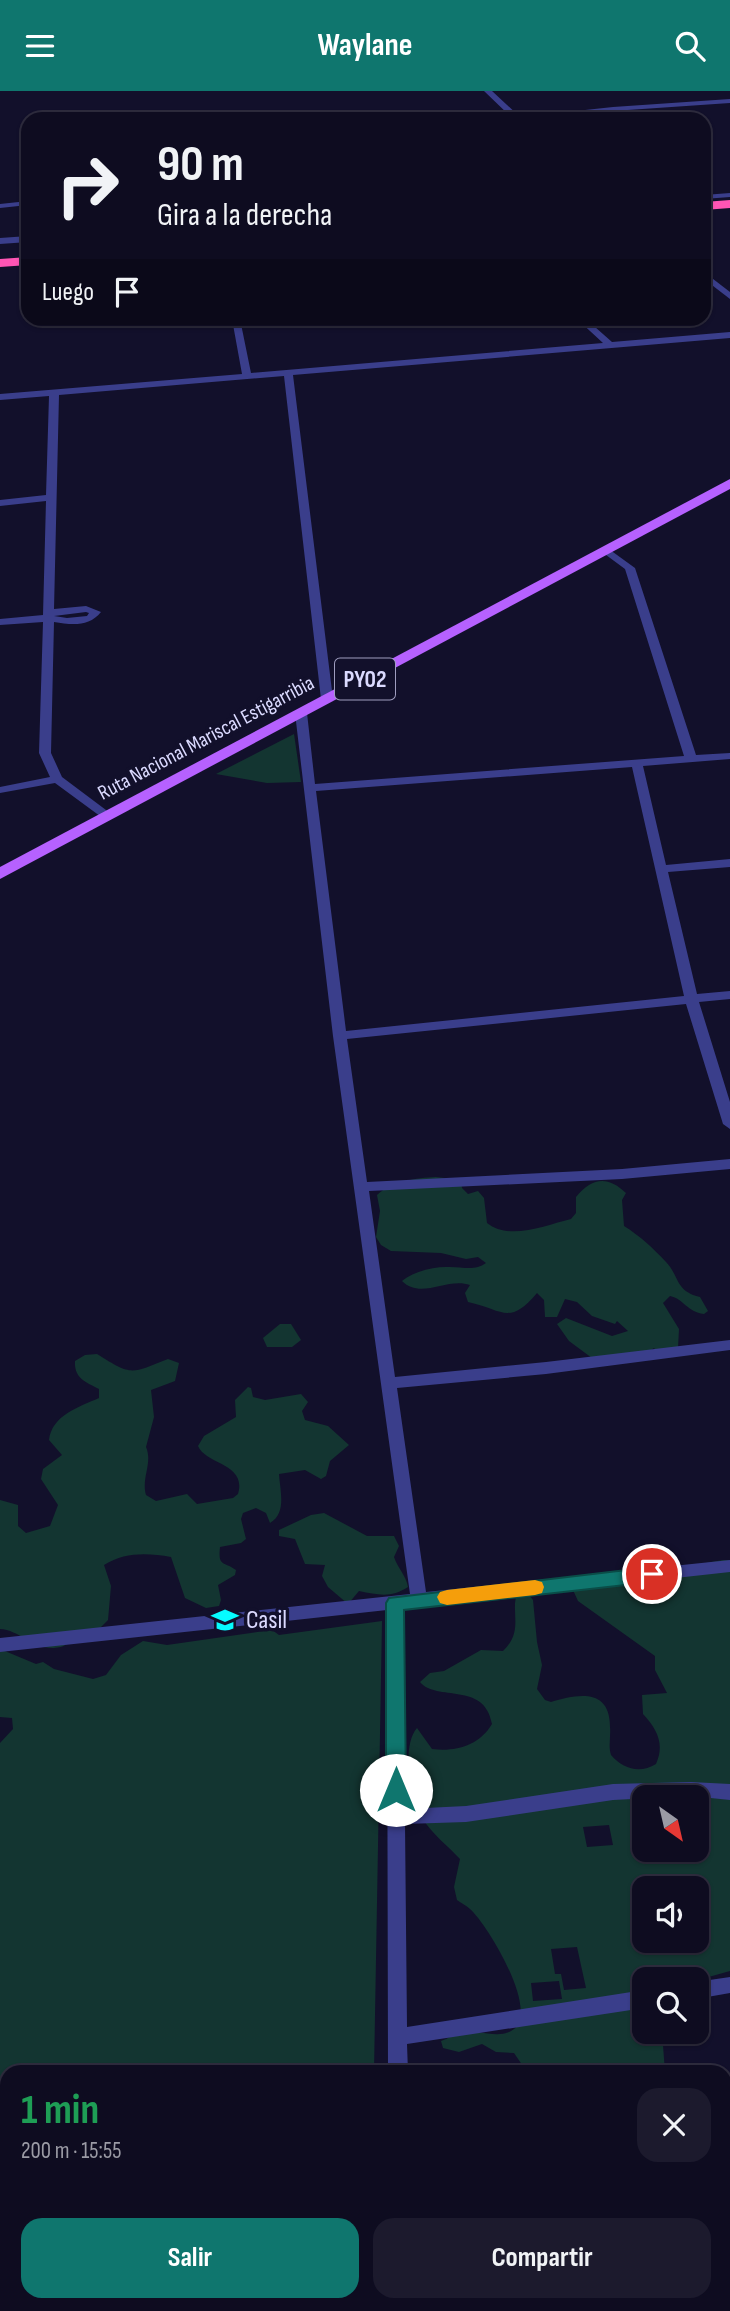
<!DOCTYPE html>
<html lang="es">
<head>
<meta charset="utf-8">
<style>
	:root { --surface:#0e0c20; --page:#1c1a2d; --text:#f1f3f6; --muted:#9b9ba5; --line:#2e2c3e; --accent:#0f766e }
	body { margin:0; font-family:"Sofia Sans Condensed",sans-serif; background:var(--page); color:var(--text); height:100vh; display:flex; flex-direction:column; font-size:26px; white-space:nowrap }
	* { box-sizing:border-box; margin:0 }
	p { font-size:23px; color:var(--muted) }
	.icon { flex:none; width:38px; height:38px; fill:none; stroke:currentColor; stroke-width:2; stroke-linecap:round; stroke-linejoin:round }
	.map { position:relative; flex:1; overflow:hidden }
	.details { position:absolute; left:0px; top:1974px; width:732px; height:247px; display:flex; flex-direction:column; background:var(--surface); border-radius:21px 21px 0 0; box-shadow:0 2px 5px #0004,0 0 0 2px var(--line) }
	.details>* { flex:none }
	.banner { position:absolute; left:21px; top:21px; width:690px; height:214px; border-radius:21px; box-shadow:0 2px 5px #0004,0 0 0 2px var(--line); background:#0e0c20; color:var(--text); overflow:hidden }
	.needle { width:46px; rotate:146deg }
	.buttons { position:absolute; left:632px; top:1694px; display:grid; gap:14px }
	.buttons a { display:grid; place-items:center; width:77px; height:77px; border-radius:14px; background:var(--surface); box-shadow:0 2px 5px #0004,0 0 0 2px var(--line); font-size:35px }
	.pin { position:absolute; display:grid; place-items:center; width:60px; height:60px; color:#fff; margin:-30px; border:4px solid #fff; border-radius:50%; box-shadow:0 2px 7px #0007 }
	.me { position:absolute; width:77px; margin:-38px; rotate:0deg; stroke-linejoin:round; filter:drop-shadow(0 0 5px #0008) }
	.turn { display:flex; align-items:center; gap:24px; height:147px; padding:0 21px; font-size:32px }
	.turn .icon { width:91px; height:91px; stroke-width:2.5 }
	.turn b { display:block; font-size:49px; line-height:60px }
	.then { display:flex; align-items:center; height:66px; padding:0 21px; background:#0003; gap:14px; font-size:26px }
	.round { display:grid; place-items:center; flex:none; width:74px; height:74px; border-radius:21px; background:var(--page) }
	.headline { display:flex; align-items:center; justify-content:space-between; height:119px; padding:0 21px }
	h1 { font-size:42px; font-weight:700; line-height:52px; color:#1e9e55 }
	.primary-button { display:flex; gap:14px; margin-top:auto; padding:14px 21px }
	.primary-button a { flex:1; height:80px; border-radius:21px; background:var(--accent); color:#fff; font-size:28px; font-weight:700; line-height:80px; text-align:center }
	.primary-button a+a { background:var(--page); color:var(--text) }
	header { display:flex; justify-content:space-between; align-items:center; height:91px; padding:0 21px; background:var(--accent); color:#fff; font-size:32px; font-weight:700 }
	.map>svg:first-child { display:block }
	.green { fill:#133531; fill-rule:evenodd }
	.water { fill:#09274a }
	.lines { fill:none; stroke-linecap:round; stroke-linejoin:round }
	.street { fill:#3a3e8b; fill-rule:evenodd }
	.primary { fill:#b661ff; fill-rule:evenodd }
	.highway { fill:#ff55b5; fill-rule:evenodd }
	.route { fill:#0f766e; stroke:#0a4d48; stroke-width:2 }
	.slow { fill:#f59e0b }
	.labels { text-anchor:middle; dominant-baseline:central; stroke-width:7; stroke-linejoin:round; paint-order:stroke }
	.far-street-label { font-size:21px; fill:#dbdaff; stroke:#12102b }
	.shield { fill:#12102b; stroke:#9f9dbf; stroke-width:2 }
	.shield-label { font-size:24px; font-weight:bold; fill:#dbdaff }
	.poi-label { font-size:26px; fill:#dbdaff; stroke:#12102b; text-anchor:start }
</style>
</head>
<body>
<header><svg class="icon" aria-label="menu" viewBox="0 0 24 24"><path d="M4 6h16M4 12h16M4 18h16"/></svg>Waylane<svg class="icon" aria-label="search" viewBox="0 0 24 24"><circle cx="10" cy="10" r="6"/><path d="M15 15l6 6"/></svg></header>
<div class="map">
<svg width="730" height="2220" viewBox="0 0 730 2220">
	<rect width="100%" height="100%" fill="#12102b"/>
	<!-- green -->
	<g class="green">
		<polygon points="294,643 301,691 267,692 216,683"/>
		<path d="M436,1086L461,1089L462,1097L468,1103L478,1100L484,1107L487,1132C509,1150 546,1134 571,1128L576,1122V1106C592,1087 607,1084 626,1102L622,1109L624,1135C640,1145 653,1157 666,1171C680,1186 675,1200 700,1206L708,1220L704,1223C687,1221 684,1208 670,1205L663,1212L679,1238L678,1257L657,1261L654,1257L643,1265L596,1270L569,1250L557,1233L566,1227L612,1245L628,1240L617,1230L615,1233L592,1225L577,1211L565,1208L557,1226H545L544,1209L537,1202C509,1235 504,1219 468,1211L465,1202L470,1194C447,1186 421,1209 402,1190C413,1181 432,1176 446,1176C461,1175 474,1181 486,1172L478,1166L466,1168L441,1162L391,1160L381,1154L376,1146L380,1120L377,1104C392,1090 416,1087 436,1086Z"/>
		<polygon points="280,1233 291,1233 301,1249 292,1256 267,1256 263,1247"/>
		<path d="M97,1263C132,1285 130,1283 168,1268L179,1272L175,1290L151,1299L154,1326L146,1356C153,1372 141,1387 146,1404L156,1410L187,1403L197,1413L233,1407L238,1403C247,1372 206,1374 198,1355L204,1345L236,1326L235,1309L248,1296L251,1297L253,1306L265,1309L301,1303L308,1311L302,1320L305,1329L328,1335L349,1354L330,1370L326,1385L321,1388L305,1379L279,1383C280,1400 287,1422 270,1432L266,1422L256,1417L243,1422L241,1428L246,1448L241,1452L220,1456C218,1476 223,1470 236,1479L235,1484L218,1494L221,1509L219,1515L206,1517L185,1507L171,1466C147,1462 125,1461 104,1474L111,1495L108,1529L99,1538C77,1538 74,1556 54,1557C34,1558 19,1539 0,1538V1409L18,1414V1435L26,1442L50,1435L58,1414L41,1388L43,1378L62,1364L49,1349C52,1324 79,1316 99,1307V1298C85,1291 74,1287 75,1270L85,1264Z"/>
		<path d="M324,1422L367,1445H394L399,1455L394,1466C398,1478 406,1484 408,1496C391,1507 379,1504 359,1500L348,1513L328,1496L322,1485L325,1474L305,1473L295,1448L279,1445V1439L311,1424Z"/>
		<path d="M723,1469H730V1880L705,1887L644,1888V1941H662L665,1981H527L514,1962L496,1961L482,1953L459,1961L443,1957L441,1950C448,1948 455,1942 461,1941C477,1937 499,1950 514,1938C539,1919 488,1834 470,1818C467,1815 461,1812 457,1809L454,1796L460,1768C448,1755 432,1743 422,1727C410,1709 401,1655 417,1637L432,1658C455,1661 479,1655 492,1633C485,1590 436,1611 420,1591L430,1582L444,1580L481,1559L503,1560C525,1539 509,1520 518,1500L525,1499L533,1509L537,1551L542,1574L537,1598L545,1609L551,1611C578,1603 610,1597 610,1636C611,1646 608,1655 611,1664C623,1678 640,1683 656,1673C665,1653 657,1638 643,1623L642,1604L667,1602L655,1579V1565L578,1510L573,1499L592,1485L605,1482L636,1484ZM644,1706H696V1759H644ZM609,1734L613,1754L587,1756L583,1736ZM644,1797H696V1850H644ZM577,1856L586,1897L564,1899L561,1883H555L551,1858ZM559,1890L562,1908L533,1910L531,1892Z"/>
		<polygon points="382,1530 374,1981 7,1981 7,2091 0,2092 0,1652 13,1638 12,1627 0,1626 0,1558 36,1573 43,1571 54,1578 93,1588 106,1584 121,1564 143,1550 167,1554 272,1539 279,1544"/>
		<polygon points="730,2162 730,2220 415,2220 413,2214 724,2214 725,2164"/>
	</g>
	<!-- water -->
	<polygon class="water" points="7,1998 7,2064 0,2064 0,1999"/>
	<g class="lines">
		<!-- street -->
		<g class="street">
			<polygon points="484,0 492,0 520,26 613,16 730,8 730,12 613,20 542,28 513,28"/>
			<polygon points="730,102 730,106 704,108 704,104"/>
			<polygon points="28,110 28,114 0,117 0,113"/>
			<polygon points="28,145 28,151 0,153 0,147"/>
			<polygon points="704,181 730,201 730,208 704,188"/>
			<path d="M232,228H240L251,282L603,252L577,228H586L612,251L730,241V247L293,284L333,608L327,611L321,608L284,285L59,304L54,518L86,515L101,521C89,536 72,534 54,531L51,662L62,686L114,725L108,729L104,728L55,692L0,702V696L50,686L39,662L43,531L0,534V528L43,524L46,410L0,415V409L46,404L49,305L0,309V303L242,283ZM86,521L89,522L87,525L67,527L54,525Z"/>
			<path d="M606,456L635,477L696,664L730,662V668L643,675L666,774L730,768V776L668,781L697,903L730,900V908L699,911L730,1011V1038L723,1033L686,913L347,948L367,1091L622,1078L730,1068V1078L622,1088L369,1100L395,1286L546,1271L730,1249V1259L546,1283L397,1297L426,1501L730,1469V1481L403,1517L405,1718L466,1715L613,1693L691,1691L730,1693V1709L691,1705L613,1709L466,1731L405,1733L407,1936L644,1899V1917L407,1953L408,1981H388L387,1519L0,1561V1547L410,1503L333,945L295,622L301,619L307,622L315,693L684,665L625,478L602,461L601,459ZM632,676L684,905L346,940L316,700Z"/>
			<polygon points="730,1886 730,1902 696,1908 696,1891"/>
			<polygon points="7,2204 7,2214 18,2214 18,2220 0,2220 1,2207"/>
			<rect x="389" y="2214" width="20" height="6"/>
		</g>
		<!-- primary -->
		<polygon class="primary" points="730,388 730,398 0,788 0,776"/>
		<!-- highway -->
		<g class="highway">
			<polygon points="730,109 730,117 704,119 704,111"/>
			<polygon points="28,166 28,174 0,176 0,168"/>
		</g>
	</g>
	<!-- route -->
	<polygon class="route" points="652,1476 659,1478 661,1483 659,1489 652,1491 404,1519 406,1699 403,1705 396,1708 389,1705 386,1699 386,1512 389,1507"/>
	<!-- slow -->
	<polygon class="slow" points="535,1489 542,1491 544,1496 542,1502 535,1504 447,1514 440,1512 437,1506 440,1501 447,1499"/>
	<!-- icons -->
	<defs>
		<g id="school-bare" transform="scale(2.1)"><path d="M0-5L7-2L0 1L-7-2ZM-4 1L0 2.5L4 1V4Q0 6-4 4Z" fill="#06fcff" stroke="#12102b" stroke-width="2.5" paint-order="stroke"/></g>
	</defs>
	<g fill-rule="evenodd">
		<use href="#school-bare" x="225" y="1529"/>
	</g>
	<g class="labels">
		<!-- far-street labels -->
		<g class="far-street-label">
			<text transform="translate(206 647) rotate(-28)">Ruta Nacional Mariscal Estigarribia</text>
		</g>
		<!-- shield labels -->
		<rect class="shield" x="335" y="567.5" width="60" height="41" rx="5"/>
		<g class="shield-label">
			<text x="365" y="588">PY02</text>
		</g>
		<!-- poi labels -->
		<g class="poi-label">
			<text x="246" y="1529">Casil</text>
		</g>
	</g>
</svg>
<div class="buttons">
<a><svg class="needle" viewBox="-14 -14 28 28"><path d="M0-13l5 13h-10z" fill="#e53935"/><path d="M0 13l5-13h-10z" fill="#9b9ba5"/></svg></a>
<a><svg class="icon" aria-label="sound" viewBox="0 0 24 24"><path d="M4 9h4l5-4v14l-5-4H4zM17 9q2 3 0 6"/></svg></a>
<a><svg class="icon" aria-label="search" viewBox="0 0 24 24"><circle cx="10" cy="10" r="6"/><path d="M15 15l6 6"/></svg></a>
</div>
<div class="pin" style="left:652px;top:1483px;background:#d93025"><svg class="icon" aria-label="arrive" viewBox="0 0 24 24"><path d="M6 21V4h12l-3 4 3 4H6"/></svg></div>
<svg class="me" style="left:396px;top:1699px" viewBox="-20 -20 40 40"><circle r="19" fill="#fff"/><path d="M0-13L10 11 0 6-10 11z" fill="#0f766e"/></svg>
<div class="banner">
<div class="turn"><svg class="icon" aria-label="right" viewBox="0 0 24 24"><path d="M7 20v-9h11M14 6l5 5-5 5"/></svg><div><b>90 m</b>Gira a la derecha</div></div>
<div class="then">Luego<svg class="icon" aria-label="arrive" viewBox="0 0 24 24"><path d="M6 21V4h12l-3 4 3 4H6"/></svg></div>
</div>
<section class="details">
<div class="headline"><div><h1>1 min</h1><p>200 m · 15:55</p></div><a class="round"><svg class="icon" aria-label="close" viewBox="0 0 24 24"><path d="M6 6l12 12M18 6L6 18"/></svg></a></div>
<div class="primary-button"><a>Salir</a><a>Compartir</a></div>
</section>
</div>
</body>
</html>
